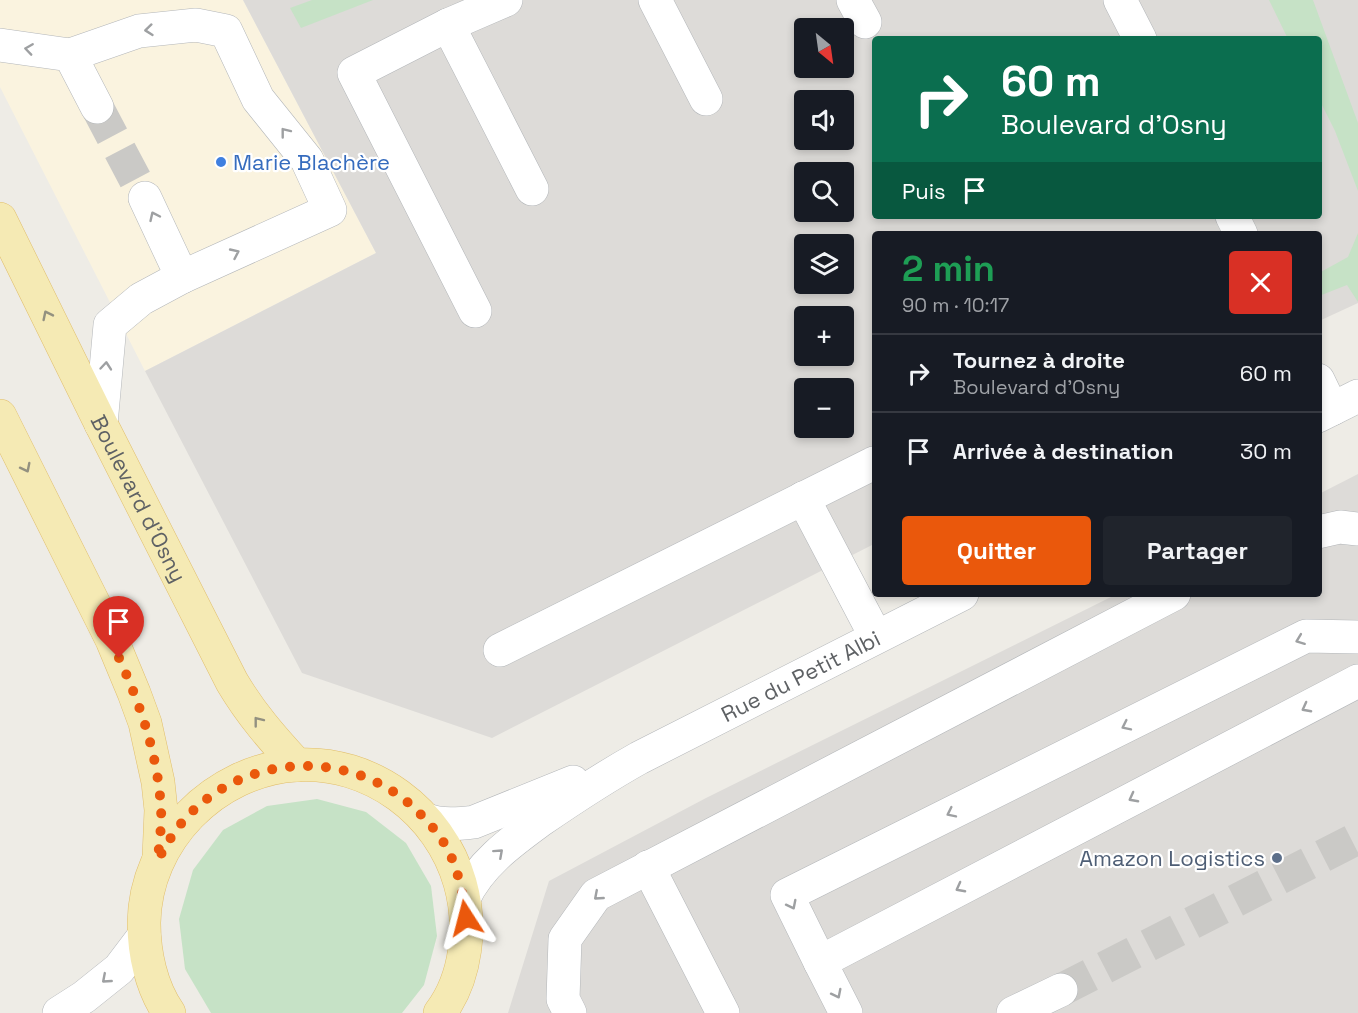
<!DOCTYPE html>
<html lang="fr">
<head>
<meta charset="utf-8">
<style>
	:root { --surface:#171b24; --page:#20242c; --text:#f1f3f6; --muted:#9ea1a6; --line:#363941; --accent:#ea580c }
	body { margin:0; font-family:"Space Grotesk",sans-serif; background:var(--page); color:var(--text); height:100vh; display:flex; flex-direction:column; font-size:22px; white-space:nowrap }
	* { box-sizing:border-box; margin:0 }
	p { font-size:20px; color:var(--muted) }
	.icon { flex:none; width:33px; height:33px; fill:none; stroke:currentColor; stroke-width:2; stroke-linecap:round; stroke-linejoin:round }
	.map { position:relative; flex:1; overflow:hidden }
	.sheet { position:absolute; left:872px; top:231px; width:450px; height:366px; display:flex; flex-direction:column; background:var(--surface); border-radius:6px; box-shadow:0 3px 9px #0003 }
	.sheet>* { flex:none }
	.top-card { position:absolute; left:872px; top:36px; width:450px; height:183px; border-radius:6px; box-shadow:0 3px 9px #0003; background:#0b6e4f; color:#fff; overflow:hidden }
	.needle { width:39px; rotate:151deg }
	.buttons { position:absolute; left:794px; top:18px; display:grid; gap:12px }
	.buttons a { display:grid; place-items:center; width:60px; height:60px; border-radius:6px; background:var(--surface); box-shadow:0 3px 9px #0003; font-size:30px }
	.pin { position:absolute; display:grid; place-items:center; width:51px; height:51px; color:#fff; margin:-62px -26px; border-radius:50% 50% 50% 0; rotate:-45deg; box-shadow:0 0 6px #0007 }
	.pin .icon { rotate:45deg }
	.me { position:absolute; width:66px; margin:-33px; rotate:351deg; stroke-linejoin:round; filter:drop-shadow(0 0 4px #0008) }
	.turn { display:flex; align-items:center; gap:21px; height:126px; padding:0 30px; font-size:27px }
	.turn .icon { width:78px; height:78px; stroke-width:2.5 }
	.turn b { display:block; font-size:42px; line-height:51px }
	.then { display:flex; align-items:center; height:57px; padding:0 30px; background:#0003; gap:12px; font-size:22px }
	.round { display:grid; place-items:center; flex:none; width:63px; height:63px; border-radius:6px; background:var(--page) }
	.overview { display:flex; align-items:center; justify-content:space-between; height:102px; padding:0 30px }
	h1 { font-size:36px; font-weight:600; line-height:45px; color:#1e9e55 }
	.primary-button { display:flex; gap:12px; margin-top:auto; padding:12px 30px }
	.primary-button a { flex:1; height:69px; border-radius:6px; background:var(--accent); color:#fff; font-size:24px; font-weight:600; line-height:69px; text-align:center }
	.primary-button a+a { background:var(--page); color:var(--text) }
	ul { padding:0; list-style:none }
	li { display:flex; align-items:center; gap:18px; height:78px; padding:0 30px; border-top:2px solid var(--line) }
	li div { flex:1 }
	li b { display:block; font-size:22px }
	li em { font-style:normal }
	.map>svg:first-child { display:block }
	.commercial { fill:#faf3df }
	.industrial { fill:#dddbd8; fill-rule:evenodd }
	.green { fill:#c6e2c6 }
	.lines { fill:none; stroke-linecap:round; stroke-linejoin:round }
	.minor-tunnel { stroke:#cac9c6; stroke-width:33; stroke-dasharray:33 16; stroke-linecap:butt }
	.minor-casing { stroke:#b3b6b9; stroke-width:34 }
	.major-casing { stroke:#e1be6c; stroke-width:34 }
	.minor { stroke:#fff; stroke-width:33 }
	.major { stroke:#f5eab4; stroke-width:33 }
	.oneway { stroke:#9ea0a2 }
	.oneway2 { stroke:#939180 }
	.route { stroke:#ea580c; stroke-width:10; stroke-dasharray:0 18 }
	.shop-dot { fill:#3f7fe0; stroke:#fff; stroke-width:2 }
	.service-dot { fill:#5c6f8a; stroke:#fff; stroke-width:2 }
	.labels { text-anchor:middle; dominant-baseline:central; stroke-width:4.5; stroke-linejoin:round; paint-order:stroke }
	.shop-label { font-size:22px; fill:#366cbe; stroke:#fff; text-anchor:start }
	.street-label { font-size:22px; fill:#5e6164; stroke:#fff }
	.service-label { font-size:22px; fill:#4e5e75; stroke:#fff; text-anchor:end }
</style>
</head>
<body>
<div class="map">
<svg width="1358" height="1013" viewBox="0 0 1358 1013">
	<rect width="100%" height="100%" fill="#eeece6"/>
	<!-- commercial -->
	<polygon class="commercial" points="0,0 243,0 376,253 145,371 0,87"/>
	<!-- industrial -->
	<g class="industrial">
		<path d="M243,0H1358V303L1319,321L1318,234H874V544L492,738L302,673L145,371L376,253ZM804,28H843V68H804ZM874,39H1318V216H874ZM804,100H843V140H804ZM804,172H843V212H804ZM804,244H843V284H804ZM804,316H843V356H804ZM804,388H843V428H804Z"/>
		<polygon points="1358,474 1358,1013 508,1013 549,881 706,798 1117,594 1318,594 1319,494"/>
	</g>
	<!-- green -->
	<g class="green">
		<polygon points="312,0 373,0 301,28 290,8"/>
		<polygon points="1269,0 1313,0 1358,123 1358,191 1335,131 1319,99 1318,39 1288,39"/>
		<polygon points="1358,233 1358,302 1347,285 1319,296 1319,273 1348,257"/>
		<polygon points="317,799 366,812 406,843 431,886 437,936 424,985 402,1013 211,1013 185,969 179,919 193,870 223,830 267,806"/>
	</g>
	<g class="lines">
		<!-- minor-tunnel -->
		<g class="minor-tunnel">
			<polyline points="97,107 145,198"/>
			<polyline points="1061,990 1358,838"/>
		</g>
		<!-- minor casing -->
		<g class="minor-casing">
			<g id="minor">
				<polyline points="655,0 706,99"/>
				<polyline points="853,0 865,22"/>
				<polyline points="1120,0 1140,39"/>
				<polyline points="448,25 532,189"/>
				<polyline points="0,45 70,55 97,107"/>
				<polyline points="70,55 139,31 196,25 226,31 258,99 307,160 330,210 182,277"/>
				<polyline points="1232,216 1241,234"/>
				<polyline points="475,311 354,73 448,25 506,0"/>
				<polyline points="1318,380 1332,409"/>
				<polyline points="1318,416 1358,396"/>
				<polyline points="101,424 110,325 141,299 182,277 145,198"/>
				<polyline points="803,498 876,637"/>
				<polyline points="1318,532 1340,527 1358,529"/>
				<polyline points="500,650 874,463"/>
				<path d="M425,819C439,826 458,824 474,822L573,782"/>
				<polyline points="648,867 723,1013"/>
				<path id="s1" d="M464,898C480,864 511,842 541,820C573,798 605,777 639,758L962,594"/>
				<polyline points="820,962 787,895 1306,636 1358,637"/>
				<polyline points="59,1013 84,997 119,969 144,936"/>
				<polyline points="570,1013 563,999 565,939 596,895 1174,594"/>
				<polyline points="846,1013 820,962 1358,681"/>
				<polyline points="1013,1013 1061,990"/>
			</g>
		</g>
		<!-- major casing -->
		<g class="major-casing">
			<g id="major">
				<path id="s2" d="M0,219L101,424L232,682C251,714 272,738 297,765"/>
				<polyline points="0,416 112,640 134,693 145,723 158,782 161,810 159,857"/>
				<path d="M169,1013C151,987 144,953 144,923C145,840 215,770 296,765C371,760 440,812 460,883C472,925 467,977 440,1013"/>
			</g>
		</g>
		<!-- minor -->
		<use href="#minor" class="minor"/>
		<!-- major -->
		<use href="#major" class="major"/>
	</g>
	<!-- one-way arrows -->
	<defs><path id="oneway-chevron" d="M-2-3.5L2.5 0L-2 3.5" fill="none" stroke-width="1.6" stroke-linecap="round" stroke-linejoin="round" transform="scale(1.5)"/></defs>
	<g class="oneway">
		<use href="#oneway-chevron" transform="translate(149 30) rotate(174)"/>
		<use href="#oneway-chevron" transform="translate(29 49) rotate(-172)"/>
		<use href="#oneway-chevron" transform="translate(285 132) rotate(-128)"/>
		<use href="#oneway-chevron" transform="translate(154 216) rotate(-115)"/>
		<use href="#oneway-chevron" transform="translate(235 253) rotate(-25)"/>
		<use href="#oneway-chevron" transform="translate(106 366) rotate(-85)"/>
		<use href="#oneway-chevron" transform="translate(1300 640) rotate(159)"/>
		<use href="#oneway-chevron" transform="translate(1306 708) rotate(152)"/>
		<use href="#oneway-chevron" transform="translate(1126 726) rotate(154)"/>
		<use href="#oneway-chevron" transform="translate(1133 798) rotate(152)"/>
		<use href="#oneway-chevron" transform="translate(951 813) rotate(154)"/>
		<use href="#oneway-chevron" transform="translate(499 853) rotate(-42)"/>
		<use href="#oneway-chevron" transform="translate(960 888) rotate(152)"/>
		<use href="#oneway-chevron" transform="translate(598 896) rotate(139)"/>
		<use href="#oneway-chevron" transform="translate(792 905) rotate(63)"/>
		<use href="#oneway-chevron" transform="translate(106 979) rotate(139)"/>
		<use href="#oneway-chevron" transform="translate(837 994) rotate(63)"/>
	</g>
	<g class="oneway2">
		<use href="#oneway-chevron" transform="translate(47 315) rotate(-116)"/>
		<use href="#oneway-chevron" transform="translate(26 468) rotate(63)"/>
		<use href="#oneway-chevron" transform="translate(258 721) rotate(-128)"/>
	</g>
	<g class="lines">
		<!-- route -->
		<path class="route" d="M119,658C141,706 158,756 161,809C162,826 159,843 158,860C166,845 174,831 186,818C244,754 347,748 412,806C426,819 440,834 449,852C459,873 463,895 466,918"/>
	</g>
	<!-- markers -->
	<circle class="shop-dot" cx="221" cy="162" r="6"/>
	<circle class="service-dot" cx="1277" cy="858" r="6"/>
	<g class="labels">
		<!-- shop labels -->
		<g class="shop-label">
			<text x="233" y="162">Marie Blachère</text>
		</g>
		<!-- street labels -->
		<g class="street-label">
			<text stroke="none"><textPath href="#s2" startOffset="312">Boulevard d'Osny</textPath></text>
			<text stroke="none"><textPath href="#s1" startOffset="408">Rue du Petit Albi</textPath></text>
		</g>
		<!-- service labels -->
		<g class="service-label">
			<text x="1265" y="858">Amazon Logistics</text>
		</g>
	</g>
</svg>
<div class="buttons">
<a><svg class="needle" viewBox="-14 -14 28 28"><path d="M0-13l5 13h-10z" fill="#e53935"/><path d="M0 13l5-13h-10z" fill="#9ea1a6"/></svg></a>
<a><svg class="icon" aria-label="sound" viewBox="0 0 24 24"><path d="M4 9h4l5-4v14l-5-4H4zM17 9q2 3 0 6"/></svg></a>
<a><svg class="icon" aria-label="search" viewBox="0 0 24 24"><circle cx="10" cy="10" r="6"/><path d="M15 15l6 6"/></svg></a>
<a><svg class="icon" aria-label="layers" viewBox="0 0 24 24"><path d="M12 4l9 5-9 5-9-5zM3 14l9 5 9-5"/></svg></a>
<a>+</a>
<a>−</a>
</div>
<div class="pin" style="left:119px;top:658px;background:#d93025"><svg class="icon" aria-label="arrive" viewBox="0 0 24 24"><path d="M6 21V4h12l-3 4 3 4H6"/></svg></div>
<svg class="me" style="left:466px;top:918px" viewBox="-20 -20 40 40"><path d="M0-17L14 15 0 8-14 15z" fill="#ea580c" stroke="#fff" stroke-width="4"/></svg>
<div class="top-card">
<div class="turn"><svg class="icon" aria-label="right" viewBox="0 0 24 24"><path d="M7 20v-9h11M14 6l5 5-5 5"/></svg><div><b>60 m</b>Boulevard d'Osny</div></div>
<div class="then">Puis<svg class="icon" aria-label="arrive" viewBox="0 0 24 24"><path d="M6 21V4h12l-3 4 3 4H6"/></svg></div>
</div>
<section class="sheet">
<div class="overview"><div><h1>2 min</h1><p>90 m · 10:17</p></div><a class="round" style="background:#d93025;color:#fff"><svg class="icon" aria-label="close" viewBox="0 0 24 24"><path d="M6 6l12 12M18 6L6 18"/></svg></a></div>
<ul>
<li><svg class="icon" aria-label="right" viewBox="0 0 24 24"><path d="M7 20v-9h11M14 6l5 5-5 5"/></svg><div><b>Tournez à droite</b><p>Boulevard d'Osny</p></div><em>60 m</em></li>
<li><svg class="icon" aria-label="arrive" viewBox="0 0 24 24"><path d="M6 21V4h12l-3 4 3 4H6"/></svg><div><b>Arrivée à destination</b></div><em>30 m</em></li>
</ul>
<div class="primary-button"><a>Quitter</a><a>Partager</a></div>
</section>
</div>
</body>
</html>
